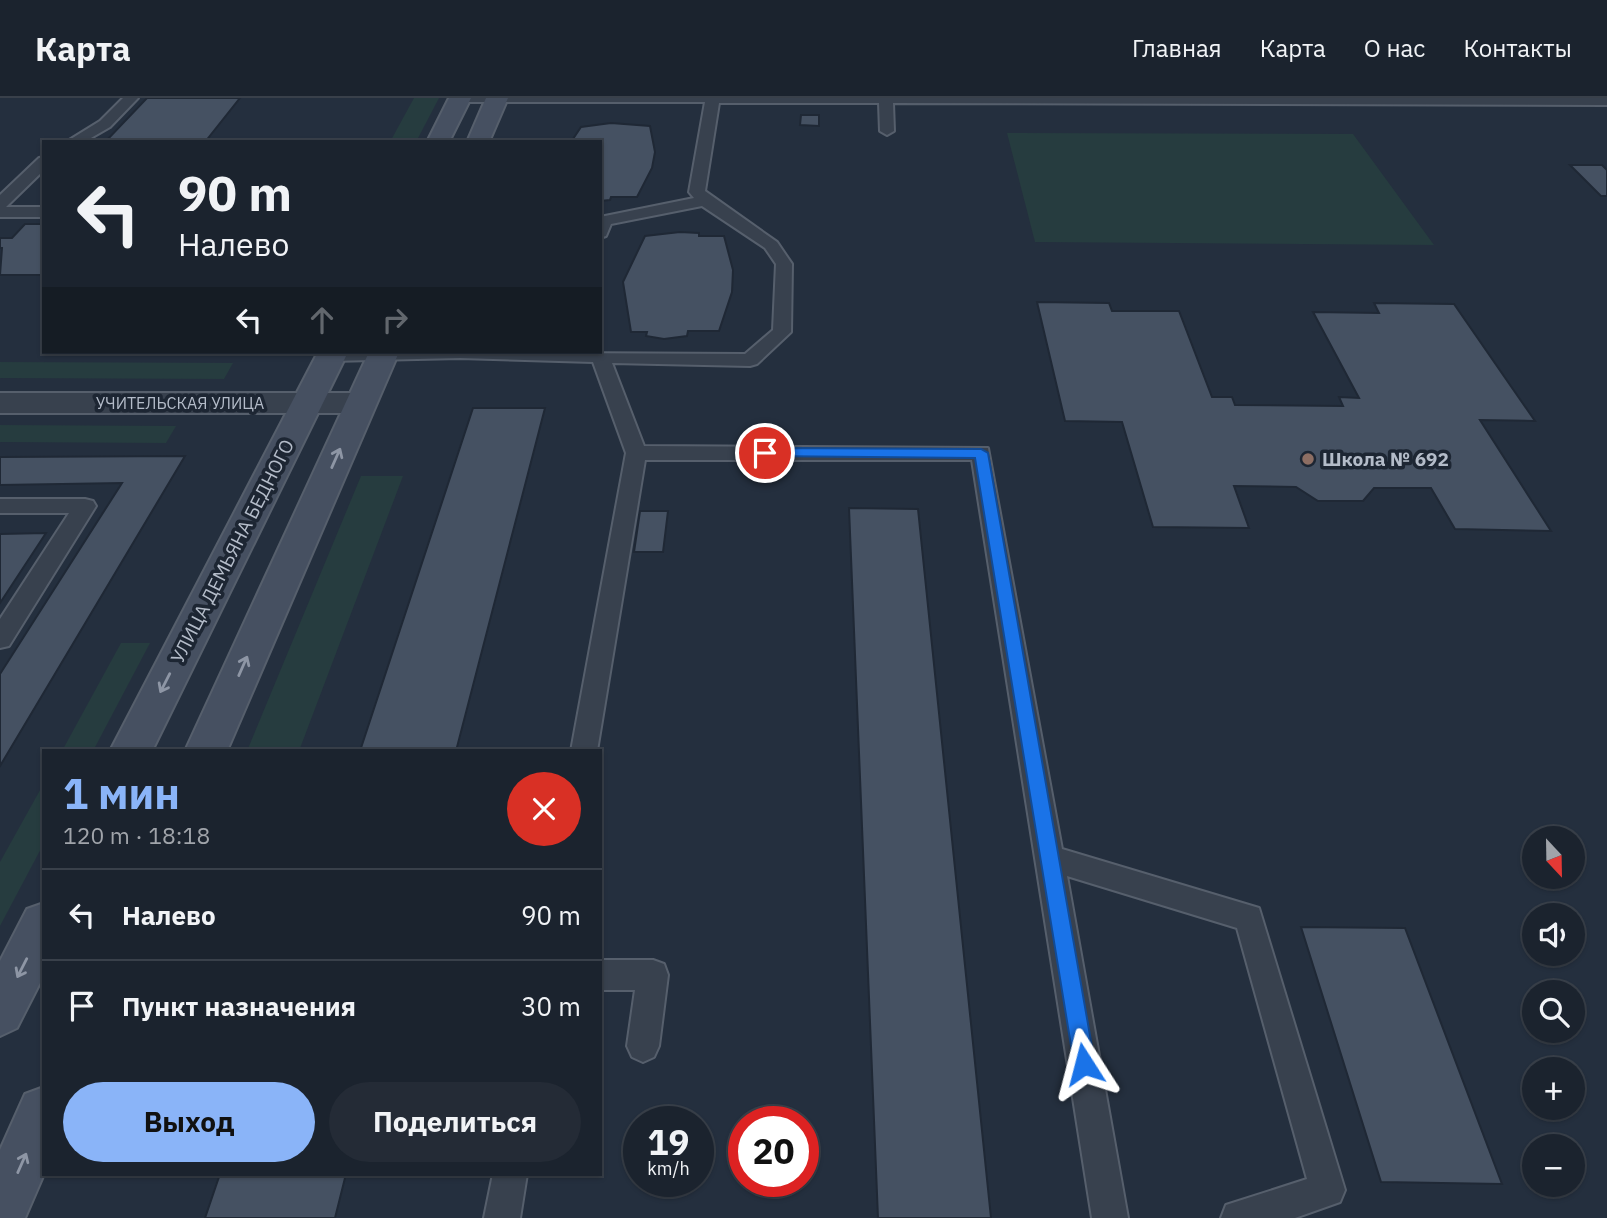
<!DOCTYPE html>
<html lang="ru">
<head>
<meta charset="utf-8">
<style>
	:root { --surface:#1b232e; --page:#242b36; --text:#f1f3f6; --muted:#a0a4aa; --line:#39404a; --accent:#8ab4f8 }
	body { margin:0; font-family:"IBM Plex Sans",sans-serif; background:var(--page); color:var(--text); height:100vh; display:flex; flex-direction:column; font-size:26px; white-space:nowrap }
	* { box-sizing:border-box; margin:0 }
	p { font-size:23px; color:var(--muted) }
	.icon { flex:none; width:38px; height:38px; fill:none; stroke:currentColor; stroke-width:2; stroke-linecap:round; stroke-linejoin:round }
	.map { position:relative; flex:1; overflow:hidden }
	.drawer { position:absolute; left:42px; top:651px; width:560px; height:427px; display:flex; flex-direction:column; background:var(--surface); border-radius:0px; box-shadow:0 2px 5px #0004,0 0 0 2px var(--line) }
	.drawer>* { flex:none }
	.top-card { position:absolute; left:42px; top:42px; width:560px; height:214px; border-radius:0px; box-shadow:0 2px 5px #0004,0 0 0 2px var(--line); background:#1b232e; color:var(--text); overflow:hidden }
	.needle { width:46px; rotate:158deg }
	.tools { position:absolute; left:1522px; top:728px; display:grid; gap:14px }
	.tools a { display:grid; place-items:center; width:63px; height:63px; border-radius:50%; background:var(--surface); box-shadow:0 2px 5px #0004,0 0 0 2px var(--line); font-size:35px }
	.speed { position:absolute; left:623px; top:1008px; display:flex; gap:14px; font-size:35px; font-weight:700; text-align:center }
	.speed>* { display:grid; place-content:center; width:91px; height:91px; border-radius:50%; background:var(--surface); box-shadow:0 2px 5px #0004,0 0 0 2px var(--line); line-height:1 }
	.speed small { font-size:18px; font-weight:400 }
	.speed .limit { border:10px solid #d22; background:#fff; color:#111 }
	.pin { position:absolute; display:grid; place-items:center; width:60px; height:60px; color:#fff; margin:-30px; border:4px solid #fff; border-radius:50%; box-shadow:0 2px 7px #0007 }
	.me { position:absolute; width:77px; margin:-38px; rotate:351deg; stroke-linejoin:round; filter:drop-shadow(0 0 5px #0008) }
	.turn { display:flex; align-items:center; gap:24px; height:147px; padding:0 21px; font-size:32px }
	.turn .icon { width:91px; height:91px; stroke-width:2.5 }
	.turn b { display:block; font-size:49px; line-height:60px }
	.lanes { display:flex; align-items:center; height:66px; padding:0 21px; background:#0003; justify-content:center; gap:35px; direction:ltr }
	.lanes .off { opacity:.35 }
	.round { display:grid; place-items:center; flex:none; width:74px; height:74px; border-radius:37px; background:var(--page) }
	.overview { display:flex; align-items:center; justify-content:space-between; height:119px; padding:0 21px }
	h1 { font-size:42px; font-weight:700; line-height:52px; color:var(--accent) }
	.cta { display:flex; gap:14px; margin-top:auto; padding:14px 21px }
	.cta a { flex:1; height:80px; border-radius:42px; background:var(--accent); color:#111; font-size:28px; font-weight:700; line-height:80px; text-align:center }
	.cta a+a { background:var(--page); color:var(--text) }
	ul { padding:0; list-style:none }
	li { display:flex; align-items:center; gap:21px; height:91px; padding:0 21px; border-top:2px solid var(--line) }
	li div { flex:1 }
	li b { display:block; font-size:26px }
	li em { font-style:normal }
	header { display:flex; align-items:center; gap:42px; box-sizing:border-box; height:98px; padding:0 35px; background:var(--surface); border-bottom:2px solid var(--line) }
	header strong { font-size:33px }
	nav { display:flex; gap:38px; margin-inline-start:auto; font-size:24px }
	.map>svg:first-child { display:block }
	.green { fill:#263c3f }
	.building { fill:#455162; stroke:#1f2835; stroke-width:2 }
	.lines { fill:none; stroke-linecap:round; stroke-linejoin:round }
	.lane-casing { stroke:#565f6c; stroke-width:4 }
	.street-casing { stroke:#565f6c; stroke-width:4 }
	.secondary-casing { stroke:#565f6c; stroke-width:4 }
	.lane { fill:#38414e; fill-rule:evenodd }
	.street { fill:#38414e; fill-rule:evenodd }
	.secondary { fill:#465061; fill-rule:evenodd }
	.oneway { stroke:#8e96a5 }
	.route { fill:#1a73e8; stroke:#114b97; stroke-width:2 }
	.education-dot { fill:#8d6e63; stroke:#1d2633; stroke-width:2.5 }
	.labels { text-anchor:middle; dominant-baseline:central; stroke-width:7; stroke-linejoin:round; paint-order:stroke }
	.far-street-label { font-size:16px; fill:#b4bcc9; stroke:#1d2633 }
	.poi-label { font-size:19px; font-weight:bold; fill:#b4bcc9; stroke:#1d2633; text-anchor:start }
	.street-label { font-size:19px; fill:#b4bcc9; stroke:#1d2633 }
</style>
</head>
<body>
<header>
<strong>Карта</strong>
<nav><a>Главная</a><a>Карта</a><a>О нас</a><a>Контакты</a></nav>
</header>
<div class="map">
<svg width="1607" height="1120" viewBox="0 0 1607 1120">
	<rect width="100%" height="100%" fill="#242f3e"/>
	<!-- green -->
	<g class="green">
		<polygon points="414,0 439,0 416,44 390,44"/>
		<polygon points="1007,35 1353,36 1434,147 1035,144"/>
		<polygon points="0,264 233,265 224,281 0,280"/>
		<polygon points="0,327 176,328 166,345 0,344"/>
		<polygon points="361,378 403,378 299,653 247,653"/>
		<polygon points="121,545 150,545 93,653 62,653"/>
		<polygon points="44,685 44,745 0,828 0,764"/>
	</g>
	<!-- building -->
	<g class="building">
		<polygon points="147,0 240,0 205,44 105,44"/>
		<polygon points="801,17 819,17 819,28 800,27"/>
		<polygon points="611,25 650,28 655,54 652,70 637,99 611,99 610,102 600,103 600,44 571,44 581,29"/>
		<polygon points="1570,67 1602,67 1607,72 1607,98 1601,98"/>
		<polygon points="25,126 44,126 44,177 0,177 2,150 0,150 0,140 12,140"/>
		<polygon points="680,134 699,135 699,138 724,138 733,172 732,194 719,233 688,233 687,238 664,241 646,238 647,234 631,234 623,184 645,138"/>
		<polygon points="1037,204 1109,205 1112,213 1179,213 1212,299 1232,299 1235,307 1343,308 1339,299 1359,300 1313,214 1379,215 1374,205 1454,206 1535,323 1480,322 1551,433 1455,431 1431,390 1374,390 1363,403 1318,403 1296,389 1234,388 1249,430 1153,429 1122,324 1065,323"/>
		<polygon points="473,310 545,310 456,653 360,653"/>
		<polygon points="185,358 0,668 0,576 122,385 0,387 0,359"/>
		<polygon points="849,410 918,411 991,1120 878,1120"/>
		<polygon points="640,413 668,413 663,454 634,454"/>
		<polygon points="46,435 0,505 0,436"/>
		<polygon points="1301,829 1405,830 1502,1086 1381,1084"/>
		<polygon points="220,1076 346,1076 335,1120 205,1120"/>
	</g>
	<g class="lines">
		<!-- lane casing -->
		<g class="lane-casing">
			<g id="lane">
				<polygon points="123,0 138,0 110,29 84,44 66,44 100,23"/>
				<polygon points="453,0 1607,0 1607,7 893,5 894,33 887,37 880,33 879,5 719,5 705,93 777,144 792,166 791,234 757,266 750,268 612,265 644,348 988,350 1062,751 1259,810 1345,1092 1340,1104 1295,1120 1221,1120 1226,1107 1307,1081 1237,830 1067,778 1128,1120 1092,1120 972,362 645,362 597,653 571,653 626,355 593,264 460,260 331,263 322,257 324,254 745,256 773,232 776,166 765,150 702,108 611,126 606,138 600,140 600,119 694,100 689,94 705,4 460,4"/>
				<polygon points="44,59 44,72 6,109 44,109 44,119 0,119 0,97 39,60"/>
				<polygon points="0,401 85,401 93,403 96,408 9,548 0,550 0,521 69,415 0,415"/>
				<polygon points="600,862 653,862 664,866 668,877 659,948 654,959 643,964 632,959 627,948 635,892 600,892"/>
				<polygon points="493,1076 527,1076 520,1120 484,1120"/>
			</g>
		</g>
		<!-- street casing -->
		<g class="street-casing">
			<polygon id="street" points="0,295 361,295 372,298 376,305 372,312 361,315 0,315"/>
		</g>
		<!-- secondary casing -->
		<g class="secondary-casing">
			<g id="secondary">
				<polygon points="449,0 471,0 449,44 427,44"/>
				<polygon points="486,0 508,0 489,44 467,44"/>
				<polygon points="318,254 348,254 152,653 110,653"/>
				<polygon points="369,254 399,254 227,653 185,653"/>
				<polygon points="44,805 44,877 17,930 0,938 0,863 27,811"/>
				<polygon points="44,989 44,1076 25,1120 0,1120 0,1052 25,996"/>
			</g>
		</g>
		<!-- lane -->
		<use href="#lane" class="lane"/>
		<!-- street -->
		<use href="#street" class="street"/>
		<!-- secondary -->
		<use href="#secondary" class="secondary"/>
	</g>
	<!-- one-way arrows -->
	<defs><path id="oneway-shaft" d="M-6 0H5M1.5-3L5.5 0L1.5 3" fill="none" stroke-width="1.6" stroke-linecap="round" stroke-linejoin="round" transform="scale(1.75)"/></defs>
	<g class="oneway">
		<use href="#oneway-shaft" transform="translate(336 360) rotate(-66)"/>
		<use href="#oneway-shaft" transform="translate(243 568) rotate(-66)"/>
		<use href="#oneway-shaft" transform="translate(165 585) rotate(117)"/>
		<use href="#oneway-shaft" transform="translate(22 870) rotate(117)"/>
		<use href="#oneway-shaft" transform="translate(22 1065) rotate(-66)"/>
	</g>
	<!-- route -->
	<polygon class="route" points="765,350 981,351 988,355 1095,966 1092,973 1084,976 1077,973 1074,966 975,360 761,358 761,352"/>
	<!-- markers -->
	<circle class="education-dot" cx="1308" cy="361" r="7"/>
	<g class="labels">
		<!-- far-street labels -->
		<g class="far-street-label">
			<text x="180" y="305">УЧИТЕЛЬСКАЯ УЛИЦА</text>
		</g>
		<!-- poi labels -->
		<g class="poi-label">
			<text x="1322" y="361">Школа № 692</text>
		</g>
		<!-- street labels -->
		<g class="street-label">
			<text transform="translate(232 453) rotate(-63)">УЛИЦА ДЕМЬЯНА БЕДНОГО</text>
		</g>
	</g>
</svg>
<div class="tools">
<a><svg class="needle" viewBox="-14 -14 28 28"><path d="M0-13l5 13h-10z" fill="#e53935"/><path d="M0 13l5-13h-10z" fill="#a0a4aa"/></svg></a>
<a><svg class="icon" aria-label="sound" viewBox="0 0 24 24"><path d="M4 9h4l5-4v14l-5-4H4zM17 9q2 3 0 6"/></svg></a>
<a><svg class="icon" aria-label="search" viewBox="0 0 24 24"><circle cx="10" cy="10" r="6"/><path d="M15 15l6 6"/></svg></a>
<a>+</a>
<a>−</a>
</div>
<div class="speed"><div>19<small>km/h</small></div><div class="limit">20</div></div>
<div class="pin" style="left:765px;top:355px;background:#d93025"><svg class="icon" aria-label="arrive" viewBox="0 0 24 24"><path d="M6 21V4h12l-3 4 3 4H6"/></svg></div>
<svg class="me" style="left:1084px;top:966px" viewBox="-20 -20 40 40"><path d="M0-17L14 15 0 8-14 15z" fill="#1a73e8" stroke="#fff" stroke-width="4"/></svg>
<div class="top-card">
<div class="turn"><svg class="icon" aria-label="left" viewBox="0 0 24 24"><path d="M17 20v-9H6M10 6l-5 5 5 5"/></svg><div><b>90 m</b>Налево</div></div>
<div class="lanes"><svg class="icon" aria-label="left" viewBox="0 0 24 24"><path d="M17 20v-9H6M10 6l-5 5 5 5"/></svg><svg class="icon off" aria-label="ahead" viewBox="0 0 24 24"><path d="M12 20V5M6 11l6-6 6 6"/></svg><svg class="icon off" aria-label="right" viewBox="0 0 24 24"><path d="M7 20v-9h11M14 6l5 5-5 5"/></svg></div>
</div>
<section class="drawer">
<div class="overview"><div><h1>1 мин</h1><p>120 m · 18:18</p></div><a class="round" style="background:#d93025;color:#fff"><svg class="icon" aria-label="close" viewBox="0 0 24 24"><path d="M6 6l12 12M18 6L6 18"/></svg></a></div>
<ul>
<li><svg class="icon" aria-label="left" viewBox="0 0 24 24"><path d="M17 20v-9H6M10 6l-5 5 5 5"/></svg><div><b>Налево</b></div><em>90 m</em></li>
<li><svg class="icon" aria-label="arrive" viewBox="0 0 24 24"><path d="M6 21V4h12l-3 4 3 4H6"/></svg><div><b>Пункт назначения</b></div><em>30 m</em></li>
</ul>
<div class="cta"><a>Выход</a><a>Поделиться</a></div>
</section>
</div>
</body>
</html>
